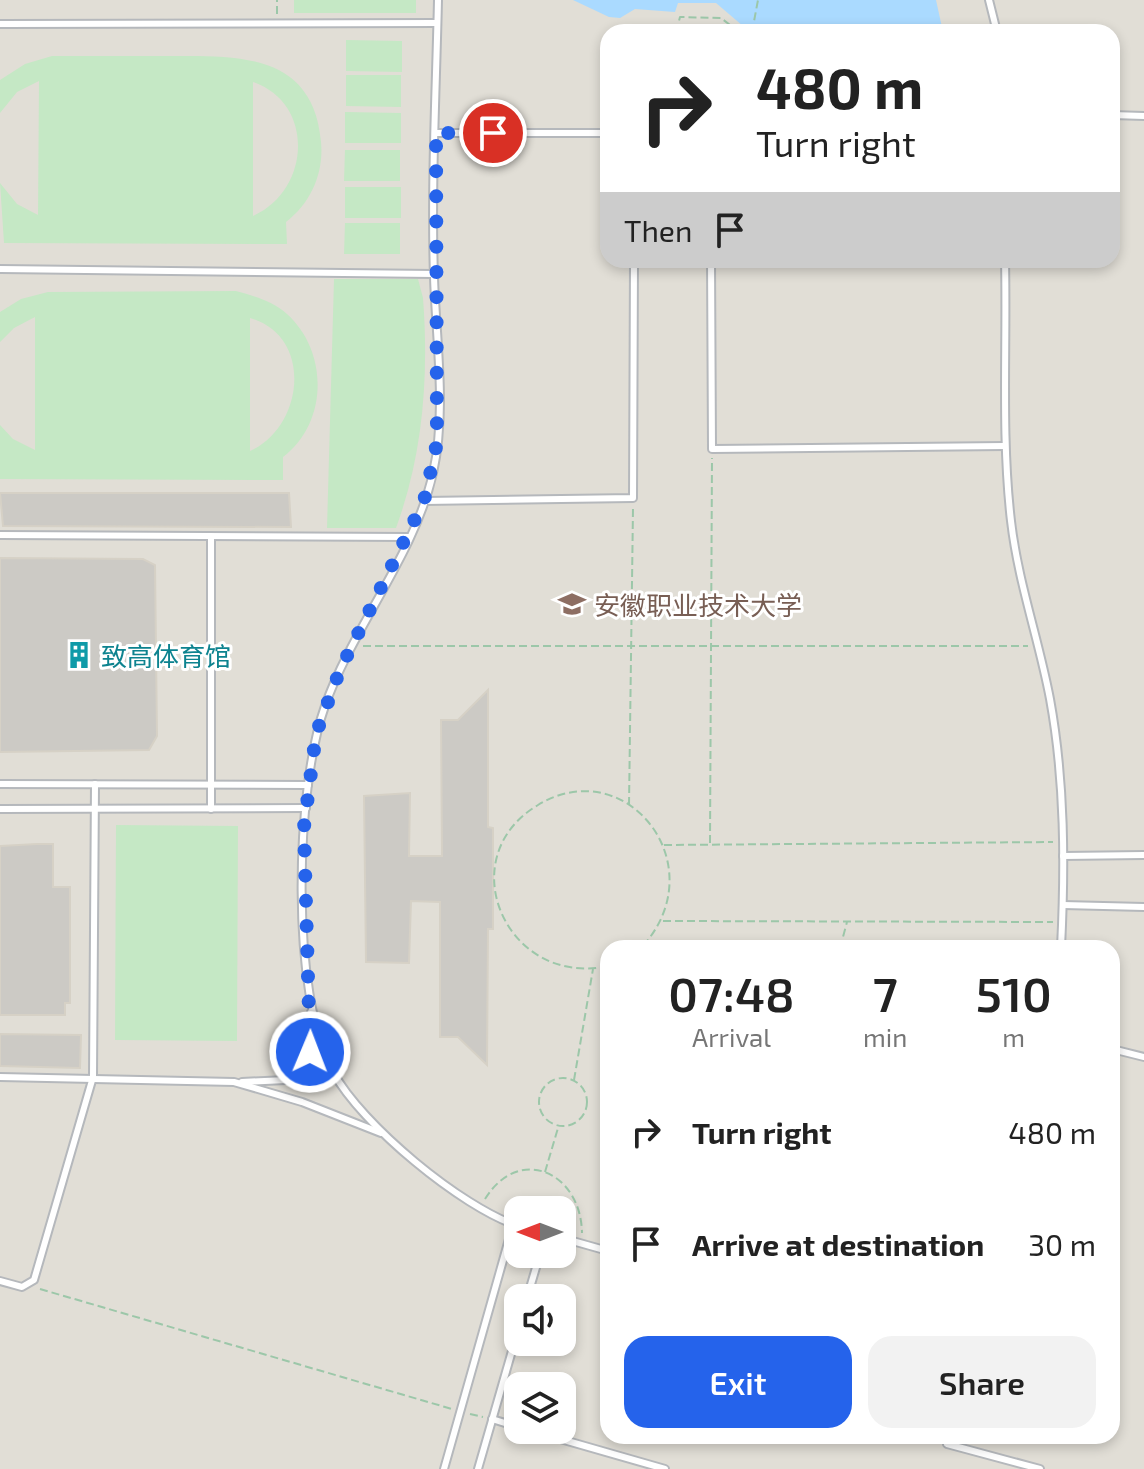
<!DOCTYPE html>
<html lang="en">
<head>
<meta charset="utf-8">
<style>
	:root { --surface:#fff; --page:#f2f2f2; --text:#222; --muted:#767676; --accent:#2563eb }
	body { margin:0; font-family:"Exo 2","Noto Sans SC",sans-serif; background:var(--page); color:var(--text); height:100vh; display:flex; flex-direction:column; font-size:30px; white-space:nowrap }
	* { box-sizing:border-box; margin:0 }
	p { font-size:26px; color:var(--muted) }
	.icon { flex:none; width:44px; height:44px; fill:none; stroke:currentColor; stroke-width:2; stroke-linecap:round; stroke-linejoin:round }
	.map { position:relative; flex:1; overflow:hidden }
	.details { position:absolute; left:600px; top:940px; width:520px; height:504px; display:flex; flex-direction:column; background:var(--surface); border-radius:24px; box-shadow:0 4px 12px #0003 }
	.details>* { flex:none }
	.top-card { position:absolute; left:600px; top:24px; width:520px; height:244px; border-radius:24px; box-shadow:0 4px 12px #0003; background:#fff; color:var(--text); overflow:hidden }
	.needle { width:52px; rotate:270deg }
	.buttons { position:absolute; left:504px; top:1196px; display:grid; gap:16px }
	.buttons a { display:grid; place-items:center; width:72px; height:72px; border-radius:16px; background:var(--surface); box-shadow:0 4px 12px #0003; font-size:40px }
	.pin { position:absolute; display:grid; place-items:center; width:68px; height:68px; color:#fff; margin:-34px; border:4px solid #fff; border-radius:50%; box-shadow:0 2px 8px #0007 }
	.me { position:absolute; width:88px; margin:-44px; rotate:1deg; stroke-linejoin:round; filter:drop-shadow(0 0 6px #0008) }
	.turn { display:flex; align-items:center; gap:28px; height:168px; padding:0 24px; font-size:36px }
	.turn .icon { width:104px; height:104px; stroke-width:2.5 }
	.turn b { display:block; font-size:56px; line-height:68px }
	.then { display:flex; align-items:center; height:76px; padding:0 24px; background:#0003; gap:16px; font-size:30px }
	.eta { display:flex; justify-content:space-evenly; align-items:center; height:136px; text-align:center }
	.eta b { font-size:48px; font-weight:600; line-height:56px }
	.button { display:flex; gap:16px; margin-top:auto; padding:16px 24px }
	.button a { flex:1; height:92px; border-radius:24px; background:var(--accent); color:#fff; font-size:32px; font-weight:600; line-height:92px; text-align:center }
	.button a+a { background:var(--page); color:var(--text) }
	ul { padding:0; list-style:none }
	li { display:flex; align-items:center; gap:24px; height:112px; padding:0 24px }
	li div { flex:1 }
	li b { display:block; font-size:30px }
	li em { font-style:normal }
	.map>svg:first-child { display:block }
	.education { fill:#e1ded6; fill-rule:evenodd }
	.green { fill:#c5e8c5; fill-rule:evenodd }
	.water { fill:#aadaff }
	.building { fill:#cccac5; stroke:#d6d1c6; stroke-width:2 }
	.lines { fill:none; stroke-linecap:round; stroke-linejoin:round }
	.service-casing { stroke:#b5b8bc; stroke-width:10 }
	.path { stroke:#9cc7a9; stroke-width:2; stroke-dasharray:8 4; stroke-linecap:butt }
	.service { stroke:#fff; stroke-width:6 }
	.route { stroke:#2563eb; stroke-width:14; stroke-dasharray:0 25.2 }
	.labels { text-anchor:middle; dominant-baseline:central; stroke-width:6; stroke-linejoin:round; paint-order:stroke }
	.education-label { font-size:26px; fill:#785e54; stroke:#fff; text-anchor:start }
	.culture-label { font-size:26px; fill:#0d838f; stroke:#fff; text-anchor:start }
</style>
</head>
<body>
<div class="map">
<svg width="1144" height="1469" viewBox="0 0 1144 1469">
	<rect width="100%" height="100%" fill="#f1efe8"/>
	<!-- education -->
	<path class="education" d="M0,0H1144V1469H0ZM608,32H1112V260H608ZM608,948H1112V1436H608ZM518,1210H562V1254H518ZM518,1298H562V1342H518ZM518,1386H562V1430H518Z"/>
	<!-- green -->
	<g class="green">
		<rect x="294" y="0" width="122" height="13"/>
		<polygon points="346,40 402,41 402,72 346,71"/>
		<path d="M52,56C88,56 125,56 161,56C231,56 313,49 321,142C324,173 311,203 286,222L287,244L4,243L0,183L17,204L38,215L39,81L17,92L0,113V80L25,64ZM253,82C316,104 310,191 253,216Z"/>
		<polygon points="346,75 401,75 401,107 346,106"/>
		<polygon points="345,112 401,113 401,143 345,143"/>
		<polygon points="345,150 400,150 400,181 344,181"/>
		<rect x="345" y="187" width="56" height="31"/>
		<polygon points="345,223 400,223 400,254 344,254"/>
		<path d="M334,279H418L423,298C429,377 423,454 396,528H327Z"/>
		<path d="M236,291C254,296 272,301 287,314C329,352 328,423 283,457V480L0,479V425L13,439L35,450V317L14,328L0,342V312L21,299L48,292ZM250,318C314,336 304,427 250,451Z"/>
		<polygon points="116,825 238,826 237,1041 115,1040"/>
	</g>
	<!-- water -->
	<polygon class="water" points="573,0 936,0 943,32 750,32 716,3 678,3 675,12 635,9 620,18 609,17"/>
	<!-- building -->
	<g class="building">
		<polygon points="0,493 289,493 291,527 3,526"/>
		<polygon points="0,558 143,559 155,565 157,736 149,750 0,752"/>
		<polygon points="488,690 488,827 493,828 493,929 488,929 487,1065 458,1037 440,1037 440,902 411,901 409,963 366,962 364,796 410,793 409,856 442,856 441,720 458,720"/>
		<polygon points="37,844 53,844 53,887 70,887 70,1003 65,1003 65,1015 0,1015 0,846"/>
		<polygon points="0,1034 81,1035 80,1068 0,1066"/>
	</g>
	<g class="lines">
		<!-- service casing -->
		<g class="service-casing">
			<g id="service">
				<path d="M438,0C436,92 431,185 434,277C436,341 447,410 433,473C414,557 353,626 325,706C295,790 290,993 333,1072C362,1125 461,1207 518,1226"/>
				<polyline points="989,0 997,32"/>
				<polyline points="0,24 437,23"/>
				<polyline points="1112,115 1144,116"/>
				<polyline points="436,133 608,133"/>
				<polyline points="711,260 712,449 1005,446"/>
				<path d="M1005,260C1007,347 1001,435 1011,521C1018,582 1039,640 1050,699C1065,781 1065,866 1061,948"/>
				<polyline points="0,269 434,274"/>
				<polyline points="424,501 633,498 634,260"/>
				<polyline points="0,535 409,537"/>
				<polyline points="211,536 211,809"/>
				<polyline points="0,784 308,785"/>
				<polyline points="0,809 306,808"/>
				<polyline points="1063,856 1144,855"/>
				<polyline points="1063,905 1144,907"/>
				<polyline points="1112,1049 1144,1057"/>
				<polyline points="0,1077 234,1082 302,1102 381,1133"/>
				<polyline points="242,1082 286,1080 302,1072 310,1052 311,1012"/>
				<polyline points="562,1238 608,1251"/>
				<polyline points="0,1281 22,1287 34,1280 93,1077 95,784"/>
				<polyline points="527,1298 540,1254"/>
				<polyline points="492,1419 518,1427"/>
				<polyline points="529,1430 665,1469"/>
				<polyline points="950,1436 947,1444 1040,1469"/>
				<polyline points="444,1469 513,1225"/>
				<polyline points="478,1469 518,1330"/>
			</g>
		</g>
		<!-- path -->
		<g class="path">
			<polyline points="277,14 277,0"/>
			<polyline points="676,32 680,17 721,18 739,32"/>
			<polyline points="752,32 758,0"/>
			<polyline points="363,646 1028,646"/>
			<polyline points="629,805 633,508"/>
			<polyline points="710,843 712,458"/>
			<polyline points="664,845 1053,842"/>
			<polyline points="663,921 1053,922"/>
			<polyline points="840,948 847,922"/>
			<path d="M608,966C507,988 449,858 538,805C627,751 717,867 641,948"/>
			<circle cx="563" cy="1102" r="24"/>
			<polyline points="574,1080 593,969"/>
			<polyline points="545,1172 558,1128"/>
			<path d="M485,1199C519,1144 581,1172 582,1233"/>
			<polyline points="40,1289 452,1409"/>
			<polyline points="470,1414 483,1417"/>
		</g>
		<!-- service -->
		<use href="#service" class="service"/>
	</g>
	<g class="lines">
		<!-- route -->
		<polyline class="route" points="310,1052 304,827 316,734 340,670 424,501 437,443 436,133 493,133"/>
	</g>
	<!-- icons -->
	<defs>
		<g id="university-bare" transform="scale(2.16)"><path d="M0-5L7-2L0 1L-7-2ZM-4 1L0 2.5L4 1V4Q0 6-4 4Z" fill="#8d6e63" stroke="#fff" stroke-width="2.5" paint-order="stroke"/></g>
		<g id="building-bare" transform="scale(2.16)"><path d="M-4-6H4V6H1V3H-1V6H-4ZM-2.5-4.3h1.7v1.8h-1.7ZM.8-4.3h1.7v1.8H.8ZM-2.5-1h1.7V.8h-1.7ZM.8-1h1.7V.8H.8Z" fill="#0f9aa8" stroke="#fff" stroke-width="2.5" paint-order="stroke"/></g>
	</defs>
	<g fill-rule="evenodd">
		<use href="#university-bare" x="572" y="604"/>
		<use href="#building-bare" x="79" y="655"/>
	</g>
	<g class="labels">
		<!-- education labels -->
		<g class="education-label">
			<text x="594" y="604">安徽职业技术大学</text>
		</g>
		<!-- culture labels -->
		<g class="culture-label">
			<text x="101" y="655">致高体育馆</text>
		</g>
	</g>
</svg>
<div class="buttons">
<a><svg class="needle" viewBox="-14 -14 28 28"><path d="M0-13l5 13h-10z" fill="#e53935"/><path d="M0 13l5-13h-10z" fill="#767676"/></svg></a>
<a><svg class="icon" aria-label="sound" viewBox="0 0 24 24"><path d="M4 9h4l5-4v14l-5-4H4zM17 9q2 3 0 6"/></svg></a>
<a><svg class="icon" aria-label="layers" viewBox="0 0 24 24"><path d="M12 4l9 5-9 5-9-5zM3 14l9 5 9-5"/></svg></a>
</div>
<div class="pin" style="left:493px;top:133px;background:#d93025"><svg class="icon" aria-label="arrive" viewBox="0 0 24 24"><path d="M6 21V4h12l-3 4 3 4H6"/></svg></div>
<svg class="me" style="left:310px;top:1052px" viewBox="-20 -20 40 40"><circle r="17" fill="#2563eb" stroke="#fff" stroke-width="3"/><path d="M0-11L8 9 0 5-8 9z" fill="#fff"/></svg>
<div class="top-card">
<div class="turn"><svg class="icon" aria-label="right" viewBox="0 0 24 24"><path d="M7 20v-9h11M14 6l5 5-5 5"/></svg><div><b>480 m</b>Turn right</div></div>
<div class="then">Then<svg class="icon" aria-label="arrive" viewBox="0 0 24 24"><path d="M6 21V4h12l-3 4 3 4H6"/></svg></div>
</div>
<section class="details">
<div class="eta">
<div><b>07:48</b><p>Arrival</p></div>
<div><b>7</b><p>min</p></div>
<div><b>510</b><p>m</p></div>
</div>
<ul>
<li><svg class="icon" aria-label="right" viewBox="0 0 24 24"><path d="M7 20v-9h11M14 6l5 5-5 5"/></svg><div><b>Turn right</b></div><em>480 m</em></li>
<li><svg class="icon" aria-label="arrive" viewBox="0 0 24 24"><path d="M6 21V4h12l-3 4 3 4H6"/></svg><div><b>Arrive at destination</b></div><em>30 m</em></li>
</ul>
<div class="button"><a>Exit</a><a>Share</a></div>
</section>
</div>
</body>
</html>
